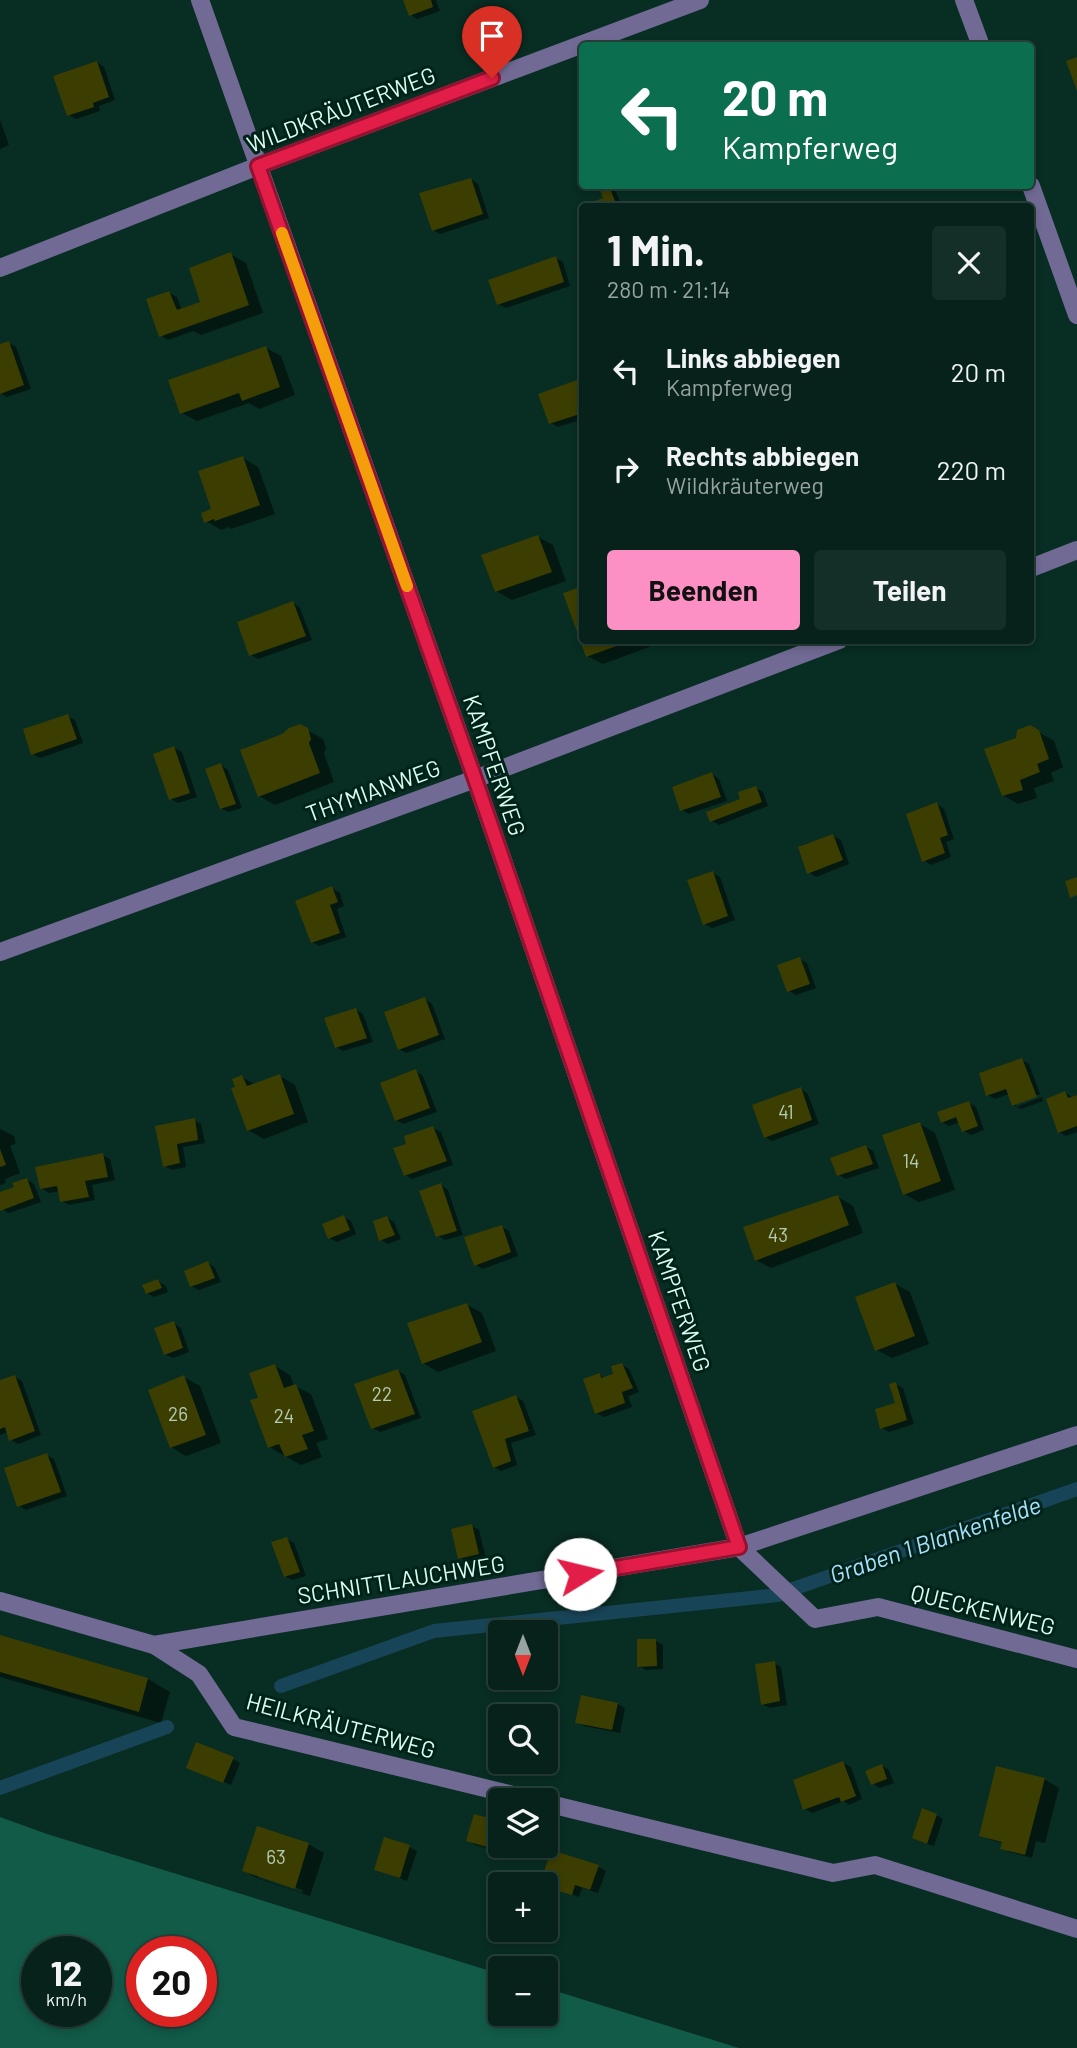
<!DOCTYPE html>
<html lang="de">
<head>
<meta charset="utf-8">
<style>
	:root { --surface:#06221a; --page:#142f27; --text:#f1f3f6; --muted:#98a4a2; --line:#273f39; --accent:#fc8fc3 }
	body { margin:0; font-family:Barlow,sans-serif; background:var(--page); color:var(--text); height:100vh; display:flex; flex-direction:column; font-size:26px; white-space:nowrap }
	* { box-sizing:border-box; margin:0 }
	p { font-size:23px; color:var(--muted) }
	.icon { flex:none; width:38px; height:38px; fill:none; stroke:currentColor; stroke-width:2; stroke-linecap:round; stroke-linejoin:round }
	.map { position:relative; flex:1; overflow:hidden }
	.drawer { position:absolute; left:579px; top:203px; width:455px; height:441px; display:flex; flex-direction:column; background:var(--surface); border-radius:7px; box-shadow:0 4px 10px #0003,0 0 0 2px var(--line) }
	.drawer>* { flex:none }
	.top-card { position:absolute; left:579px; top:42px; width:455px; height:147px; border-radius:7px; box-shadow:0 4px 10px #0003,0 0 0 2px var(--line); background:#0b6e4f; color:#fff; overflow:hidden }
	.needle { width:46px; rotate:180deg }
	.fabs { position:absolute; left:488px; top:1620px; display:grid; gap:14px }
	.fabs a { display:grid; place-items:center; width:70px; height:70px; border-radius:7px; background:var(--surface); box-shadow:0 4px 10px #0003,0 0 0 2px var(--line); font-size:35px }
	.speed { position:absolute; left:21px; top:1936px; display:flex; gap:14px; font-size:35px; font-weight:700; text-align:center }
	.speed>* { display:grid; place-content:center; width:91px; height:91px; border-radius:50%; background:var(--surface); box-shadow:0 4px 10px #0003,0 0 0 2px var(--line); line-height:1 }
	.speed small { font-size:18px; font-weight:400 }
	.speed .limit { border:10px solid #d22; background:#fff; color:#111 }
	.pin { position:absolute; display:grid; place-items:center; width:60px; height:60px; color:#fff; margin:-72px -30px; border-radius:50% 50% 50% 0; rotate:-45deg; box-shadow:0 0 7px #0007 }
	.pin .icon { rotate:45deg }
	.me { position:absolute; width:77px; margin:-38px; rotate:81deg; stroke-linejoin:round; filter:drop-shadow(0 0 5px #0008) }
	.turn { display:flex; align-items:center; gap:24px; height:147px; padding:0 28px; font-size:32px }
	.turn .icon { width:91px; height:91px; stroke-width:2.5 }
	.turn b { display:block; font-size:49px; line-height:60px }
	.round { display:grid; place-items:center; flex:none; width:74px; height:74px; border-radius:7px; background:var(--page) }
	.head { display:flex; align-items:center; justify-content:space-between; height:119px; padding:0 28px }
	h1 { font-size:42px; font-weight:700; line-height:52px }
	.button { display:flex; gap:14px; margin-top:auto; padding:14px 28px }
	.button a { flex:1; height:80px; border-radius:7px; background:var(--accent); color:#111; font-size:28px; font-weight:700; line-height:80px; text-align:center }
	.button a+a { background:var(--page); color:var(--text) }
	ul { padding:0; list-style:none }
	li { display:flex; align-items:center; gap:21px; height:98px; padding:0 28px }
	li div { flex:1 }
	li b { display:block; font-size:26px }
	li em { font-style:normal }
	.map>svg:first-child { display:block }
	.green { fill:#125b48; fill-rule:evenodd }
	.shadow { fill:#0007; fill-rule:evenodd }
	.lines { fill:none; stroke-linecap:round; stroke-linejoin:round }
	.stream { stroke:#184458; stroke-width:14 }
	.building { fill:#3b3d01 }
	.lane { stroke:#716a95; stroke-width:18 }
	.route-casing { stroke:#92132f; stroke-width:18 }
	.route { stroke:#e11d48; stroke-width:12 }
	.slow { stroke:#f59e0b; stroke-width:12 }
	.labels { text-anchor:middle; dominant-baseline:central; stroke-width:6; stroke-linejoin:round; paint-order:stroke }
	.number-label { font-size:19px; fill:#b4cdb4 }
	.street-label { font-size:23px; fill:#dcfdf0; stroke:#002319 }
	.water-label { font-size:24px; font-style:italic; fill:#a8e1fe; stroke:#002319 }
</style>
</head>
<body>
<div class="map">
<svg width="1077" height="2048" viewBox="0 0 1077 2048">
	<rect width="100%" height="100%" fill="#082d23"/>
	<!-- green -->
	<path class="green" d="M0,1817L47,1834L500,1974V2014H546V1988L739,2048H0ZM37,1951H96V2011H37ZM142,1951H201V2011H142Z"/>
	<!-- shadow -->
	<g class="shadow">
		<polygon points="405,0 436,0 440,11 417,19 410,14"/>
		<polygon points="97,62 104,67 115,100 99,106 100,111 76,119 69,115"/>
		<polygon points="0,120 9,145 0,149"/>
		<polygon points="471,179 478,184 489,218 440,234 433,230"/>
		<polygon points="609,188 616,192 622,206 593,206 592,204 606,199"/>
		<polygon points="230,254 246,263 263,313 201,335 193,331 168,340 160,335 169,293 177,297 182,311 203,303"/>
		<polygon points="556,258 563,262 570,286 506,308 498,304"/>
		<polygon points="9,343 16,347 31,389 7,397 0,393 0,346"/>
		<polygon points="1031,344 1036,359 1031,360"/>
		<polygon points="266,348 281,356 295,395 259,409 249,403 197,421 182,413"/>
		<polygon points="577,382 583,385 583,419 558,427 551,423"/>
		<polygon points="243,458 258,467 275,514 231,529 229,527 221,530 206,521"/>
		<polygon points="538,537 553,545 566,581 512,600 496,591"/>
		<polygon points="565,594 583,640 668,640 603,664 587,656"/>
		<polygon points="293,603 300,608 312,640 258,659 251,655"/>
		<polygon points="67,716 75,720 83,743 40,758 33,754"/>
		<polygon points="1030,727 1054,741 1063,767 1051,773 1054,781 1034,788 1037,798 1018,804 1003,795 1018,739"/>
		<polygon points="307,730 323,739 326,748 324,753 334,782 275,805 259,796"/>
		<polygon points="174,748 182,752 197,797 178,803 171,799"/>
		<polygon points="221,765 228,770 242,808 228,812 221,808"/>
		<polygon points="712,774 719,779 727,801 689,814 682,810"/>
		<polygon points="756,788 763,792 768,806 719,825 712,821"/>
		<polygon points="937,804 944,809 954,839 946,842 951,857 931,865 923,860"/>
		<polygon points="833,836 841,840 849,864 816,877 808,872"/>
		<polygon points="713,873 720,877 735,920 712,928 705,924"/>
		<polygon points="332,888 340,893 344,906 337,909 346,937 319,946 312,942"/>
		<polygon points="800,959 807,963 816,988 796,995 789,991"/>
		<polygon points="425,999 432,1004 445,1039 406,1053 399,1049"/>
		<polygon points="356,1010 363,1014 373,1042 343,1051 336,1047"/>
		<polygon points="1022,1060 1029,1064 1040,1094 1016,1103 1016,1107 1042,1097 1043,1101 1021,1109 1013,1105 1009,1094 995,1099 988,1095"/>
		<polygon points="416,1071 423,1076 437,1112 403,1124 396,1120"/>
		<polygon points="280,1076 295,1085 308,1122 264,1139 248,1130 237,1088 242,1077 256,1085"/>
		<polygon points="801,1089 808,1094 819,1124 772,1141 765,1137"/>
		<polygon points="1065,1093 1074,1098 1077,1097 1077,1132 1066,1136 1059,1132"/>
		<polygon points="969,1103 976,1107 984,1130 971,1135 964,1131 960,1122 949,1126 942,1122"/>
		<polygon points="194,1120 201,1124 205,1143 183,1147 186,1167 172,1170 165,1166 157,1127"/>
		<polygon points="920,1124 935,1133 955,1190 919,1202 904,1194"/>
		<polygon points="433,1128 441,1132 453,1165 412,1179 405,1175 409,1145"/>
		<polygon points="0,1129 14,1136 16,1143 10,1146 20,1173 5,1179 6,1183 0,1185"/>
		<polygon points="866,1147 873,1151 879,1168 846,1179 839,1175"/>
		<polygon points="102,1155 110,1159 115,1180 92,1185 95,1200 69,1205 62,1201 60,1191 49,1193 41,1188"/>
		<polygon points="27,1180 34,1184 41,1202 9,1213 2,1209 0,1194 16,1188"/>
		<polygon points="441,1185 448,1190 463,1235 445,1240 438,1236"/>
		<polygon points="838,1197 853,1206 863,1233 771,1268 756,1260"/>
		<polygon points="344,1217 351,1221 356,1234 337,1242 329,1238"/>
		<polygon points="387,1218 394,1222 401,1239 388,1244 381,1240"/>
		<polygon points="502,1227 509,1231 518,1256 483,1269 476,1265"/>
		<polygon points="208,1263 215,1268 221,1282 199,1290 191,1286"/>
		<polygon points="158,1281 166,1286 168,1292 154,1297 147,1293"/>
		<polygon points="895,1284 910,1292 929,1344 892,1358 877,1350"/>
		<polygon points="467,1305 482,1313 496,1351 438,1372 423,1363"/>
		<polygon points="173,1323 181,1328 189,1352 173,1358 165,1354"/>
		<polygon points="622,1365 629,1369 639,1392 628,1396 632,1407 604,1417 596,1413 600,1375 606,1379 616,1375"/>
		<polygon points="275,1366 290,1375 294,1386 311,1394 328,1439 316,1443 322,1457 301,1465 269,1447 260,1399"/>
		<polygon points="398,1371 405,1375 421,1418 380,1432 373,1428"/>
		<polygon points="15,1377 22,1381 41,1435 18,1444 11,1440 8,1432 0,1435 0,1382"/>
		<polygon points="184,1377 200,1386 221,1443 186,1456 171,1447"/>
		<polygon points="895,1384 903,1388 914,1424 889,1432 882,1428 897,1404"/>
		<polygon points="516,1397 523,1401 536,1435 511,1443 517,1465 501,1471 494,1467"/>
		<polygon points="46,1455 54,1459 67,1496 26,1510 19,1506"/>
		<polygon points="472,1526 479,1530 486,1558 467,1562 460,1558"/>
		<polygon points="287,1539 294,1543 306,1576 292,1580 285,1576"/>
		<polygon points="0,1637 148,1679 170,1692 161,1723 0,1677"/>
		<polygon points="656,1641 663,1645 663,1669 646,1670 639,1666"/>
		<polygon points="774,1663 781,1667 787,1705 770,1708 762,1704"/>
		<polygon points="618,1704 625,1708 620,1733 584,1726 577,1722"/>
		<polygon points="233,1759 240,1763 231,1785 195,1771"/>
		<polygon points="843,1763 851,1767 862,1799 849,1805 844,1801 812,1813 805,1809"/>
		<polygon points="882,1766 889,1770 894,1783 880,1788 873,1784"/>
		<polygon points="1044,1779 1059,1788 1045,1843 1036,1841 1032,1858 1009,1852 1002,1848 1004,1843 988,1839 981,1835"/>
		<polygon points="936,1815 943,1819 934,1846 921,1842"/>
		<polygon points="475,1816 500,1823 500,1846 502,1846 501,1852 475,1845 468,1840"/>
		<path d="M308,1844L324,1853L310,1896L259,1879L244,1871ZM258,1875L303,1890L302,1893L258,1878Z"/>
		<polygon points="409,1847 417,1851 407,1881 376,1869"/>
		<polygon points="552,1852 598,1867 606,1871 598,1893 582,1888 579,1897 557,1889 560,1881 545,1874"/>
	</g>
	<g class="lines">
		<!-- stream -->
		<g class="stream">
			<polyline points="793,1589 1077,1489"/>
			<polyline points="281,1686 434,1631 778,1595"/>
			<polyline points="0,1788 167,1727"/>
		</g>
	</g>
	<!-- building -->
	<g class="building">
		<polygon points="403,0 431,0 433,7 409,16"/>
		<polygon points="1077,57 1077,91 1066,61"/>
		<polygon points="97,61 109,97 93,103 94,107 67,116 53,76"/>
		<polygon points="471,178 483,214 432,231 419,193"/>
		<polygon points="609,186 617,206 591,206 590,203 603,198 600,189"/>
		<polygon points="231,252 249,305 159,337 146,299 169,291 177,310 200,302 189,268"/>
		<polygon points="556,256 564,282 497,305 488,280"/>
		<polygon points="9,341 24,385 0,394 0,344"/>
		<polygon points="266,346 280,387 242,401 239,393 180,414 168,380"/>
		<polygon points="577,380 583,395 583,413 549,424 538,394"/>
		<polygon points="243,456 260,505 215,521 214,519 204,523 201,513 211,509 198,471"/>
		<polygon points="538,535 552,572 495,592 481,555"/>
		<polygon points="583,586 583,640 630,641 586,657 563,593"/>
		<polygon points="293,601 306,636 249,656 237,622"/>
		<polygon points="68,714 77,739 31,755 23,729"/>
		<polygon points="300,724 308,728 311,739 309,743 320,773 258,797 240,750 282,734 289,728"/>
		<polygon points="1030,725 1039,730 1049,759 1037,764 1040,772 1020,780 1023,790 1002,796 984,749 1016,738 1017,730"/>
		<polygon points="174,746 190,793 169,800 153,754"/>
		<polygon points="221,763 236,804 220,809 205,769"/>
		<polygon points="712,772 721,797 680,811 672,787"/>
		<polygon points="756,786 762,802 710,822 706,812 740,799 738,792"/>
		<polygon points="937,802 948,835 940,838 945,853 922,862 906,814"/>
		<polygon points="833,834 843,860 807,874 798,847"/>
		<polygon points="713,871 728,916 703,925 687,880"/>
		<polygon points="1077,877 1077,895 1070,898 1065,881"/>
		<polygon points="332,886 338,902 330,905 340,933 311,943 295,901"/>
		<polygon points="800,957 810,984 787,992 777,965"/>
		<polygon points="425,997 439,1035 398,1050 384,1012"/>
		<polygon points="356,1008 367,1038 335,1048 324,1018"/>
		<polygon points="1022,1058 1037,1097 1012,1106 1006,1089 986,1096 979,1073"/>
		<polygon points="416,1069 430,1108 395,1121 380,1083"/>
		<polygon points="280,1074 294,1114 247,1131 231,1088 235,1087 232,1079 242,1075 247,1086"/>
		<polygon points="801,1087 812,1120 764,1138 752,1105"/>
		<polygon points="1065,1091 1068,1098 1077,1095 1077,1126 1058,1133 1046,1099"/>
		<polygon points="969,1101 978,1126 962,1132 956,1117 941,1123 937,1112"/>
		<polygon points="195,1118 198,1140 177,1144 180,1163 163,1167 155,1126"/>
		<polygon points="920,1122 941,1181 903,1195 882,1135"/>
		<polygon points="433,1126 447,1161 404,1176 393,1148 406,1144 404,1136"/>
		<polygon points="866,1145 873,1164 837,1176 830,1158"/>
		<polygon points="0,1149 6,1165 0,1167"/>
		<polygon points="103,1153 108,1177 85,1181 89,1197 60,1202 57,1186 40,1189 35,1167"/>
		<polygon points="27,1178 34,1198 0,1211 0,1192 14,1187 12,1183"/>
		<polygon points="441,1183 457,1231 436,1237 419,1191"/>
		<polygon points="838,1195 849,1225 755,1261 743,1227"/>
		<polygon points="344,1215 350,1230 328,1239 322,1224"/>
		<polygon points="387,1216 395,1235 379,1241 373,1221"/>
		<polygon points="502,1225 511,1252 474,1266 464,1237"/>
		<polygon points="208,1261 215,1278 190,1287 184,1271"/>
		<polygon points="158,1279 162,1288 146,1294 142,1285"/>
		<polygon points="895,1282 915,1336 875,1351 855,1297"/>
		<polygon points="467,1303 482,1342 422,1364 407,1323"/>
		<polygon points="174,1321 183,1348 164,1355 154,1328"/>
		<polygon points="622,1363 633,1388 622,1392 625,1403 595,1414 583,1379 600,1373 601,1378 613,1374 611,1366"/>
		<polygon points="275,1364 284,1388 296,1384 314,1431 302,1435 308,1449 285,1457 279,1444 268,1448 250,1400 258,1398 249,1373"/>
		<polygon points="398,1369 415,1414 371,1429 354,1384"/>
		<polygon points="15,1375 35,1431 9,1441 5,1427 0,1429 0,1380"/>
		<polygon points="184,1375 206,1435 170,1448 148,1390"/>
		<polygon points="896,1382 907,1420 880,1429 875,1409 895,1403 889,1384"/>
		<polygon points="516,1395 529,1431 505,1439 511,1461 493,1468 472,1411"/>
		<polygon points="47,1453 61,1492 17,1507 4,1468"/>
		<polygon points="472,1524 479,1554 458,1559 451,1529"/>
		<polygon points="287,1537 300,1572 284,1577 271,1542"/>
		<polygon points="0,1635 148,1678 139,1712 0,1672"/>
		<polygon points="637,1639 656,1639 657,1666 637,1667"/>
		<polygon points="775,1661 780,1701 761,1705 755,1664"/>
		<polygon points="581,1695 618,1703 612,1730 575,1723"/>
		<polygon points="196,1742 234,1757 223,1783 186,1768"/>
		<polygon points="843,1761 856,1796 841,1802 839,1797 803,1810 793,1780"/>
		<polygon points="882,1764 887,1779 871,1785 865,1771"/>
		<polygon points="996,1766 1045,1778 1025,1855 1000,1849 1002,1842 979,1836"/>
		<polygon points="922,1808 937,1814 927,1844 912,1838"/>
		<polygon points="474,1814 500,1821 494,1849 466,1841"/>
		<polygon points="257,1826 309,1843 295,1889 242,1871"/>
		<polygon points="384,1837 410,1845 400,1878 374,1870"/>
		<polygon points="551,1850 599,1865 590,1890 575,1885 572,1895 555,1890 559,1880 543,1875"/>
	</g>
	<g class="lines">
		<!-- lane -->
		<g class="lane">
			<polyline points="200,0 475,779 739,1547 815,1619 878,1607 1077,1659"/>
			<polyline points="964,0 981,46"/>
			<polyline points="1031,186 1077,315"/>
			<polyline points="0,268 258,166 700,0"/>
			<polyline points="1031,568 1077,550"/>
			<polyline points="0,952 475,779 839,640"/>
			<polyline points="0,1601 154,1645 199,1674 234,1727 538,1801"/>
			<polyline points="154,1645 739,1547 1077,1435"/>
			<polyline points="546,1803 833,1873 875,1865 1077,1929"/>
		</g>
	</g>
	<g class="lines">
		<!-- route casing -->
		<g class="route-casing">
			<polyline id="route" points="492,78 258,166 475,779 739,1547 580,1574"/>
		</g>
		<!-- route -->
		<use href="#route" class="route"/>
		<!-- slow -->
		<polyline class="slow" points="282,233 407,586"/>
	</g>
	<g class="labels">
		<!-- number labels -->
		<g class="number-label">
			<text x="786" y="1111">41</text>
			<text x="911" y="1160">14</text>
			<text x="778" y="1234">43</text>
			<text x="382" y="1393">22</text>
			<text x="178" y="1413">26</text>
			<text x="284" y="1415">24</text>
			<text x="276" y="1856">63</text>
		</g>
		<!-- street labels -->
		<g class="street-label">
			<text transform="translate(341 109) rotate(-21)">WILDKRÄUTERWEG</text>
			<text transform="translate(495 765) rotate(71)">KAMPFERWEG</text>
			<text transform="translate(373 790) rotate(-20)">THYMIANWEG</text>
			<text transform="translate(680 1301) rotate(71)">KAMPFERWEG</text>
			<text transform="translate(401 1579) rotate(-9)">SCHNITTLAUCHWEG</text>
			<text transform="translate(983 1609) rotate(14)">QUECKENWEG</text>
			<text transform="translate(341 1725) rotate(15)">HEILKRÄUTERWEG</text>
		</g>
		<!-- water labels -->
		<g class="water-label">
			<text transform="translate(935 1539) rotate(-19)">Graben 1 Blankenfelde</text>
		</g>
	</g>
</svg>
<div class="fabs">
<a><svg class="needle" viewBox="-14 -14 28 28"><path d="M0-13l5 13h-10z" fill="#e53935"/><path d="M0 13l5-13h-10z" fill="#98a4a2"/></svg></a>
<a><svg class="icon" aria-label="search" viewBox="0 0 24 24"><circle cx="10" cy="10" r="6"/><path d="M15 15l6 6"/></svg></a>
<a><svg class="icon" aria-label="layers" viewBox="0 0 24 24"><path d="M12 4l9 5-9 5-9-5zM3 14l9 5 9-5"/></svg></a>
<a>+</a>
<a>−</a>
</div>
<div class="speed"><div>12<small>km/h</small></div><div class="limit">20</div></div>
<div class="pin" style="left:492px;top:78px;background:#d93025"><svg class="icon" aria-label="arrive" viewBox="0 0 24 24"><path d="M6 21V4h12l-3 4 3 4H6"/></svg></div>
<svg class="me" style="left:580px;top:1574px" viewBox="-20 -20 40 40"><circle r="19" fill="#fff"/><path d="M0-13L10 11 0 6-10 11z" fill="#e11d48"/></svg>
<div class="top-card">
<div class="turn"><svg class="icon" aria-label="left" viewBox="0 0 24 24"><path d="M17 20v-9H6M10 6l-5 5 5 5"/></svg><div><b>20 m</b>Kampferweg</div></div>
</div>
<section class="drawer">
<div class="head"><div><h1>1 Min.</h1><p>280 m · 21:14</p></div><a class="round"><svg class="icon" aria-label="close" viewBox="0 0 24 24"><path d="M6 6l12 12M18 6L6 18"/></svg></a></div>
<ul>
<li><svg class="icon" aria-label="left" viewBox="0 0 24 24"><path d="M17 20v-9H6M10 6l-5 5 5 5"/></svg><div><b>Links abbiegen</b><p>Kampferweg</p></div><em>20 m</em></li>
<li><svg class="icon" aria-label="right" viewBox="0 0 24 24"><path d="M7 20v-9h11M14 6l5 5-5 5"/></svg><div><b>Rechts abbiegen</b><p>Wildkräuterweg</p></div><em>220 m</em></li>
</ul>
<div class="button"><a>Beenden</a><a>Teilen</a></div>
</section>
</div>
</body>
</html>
